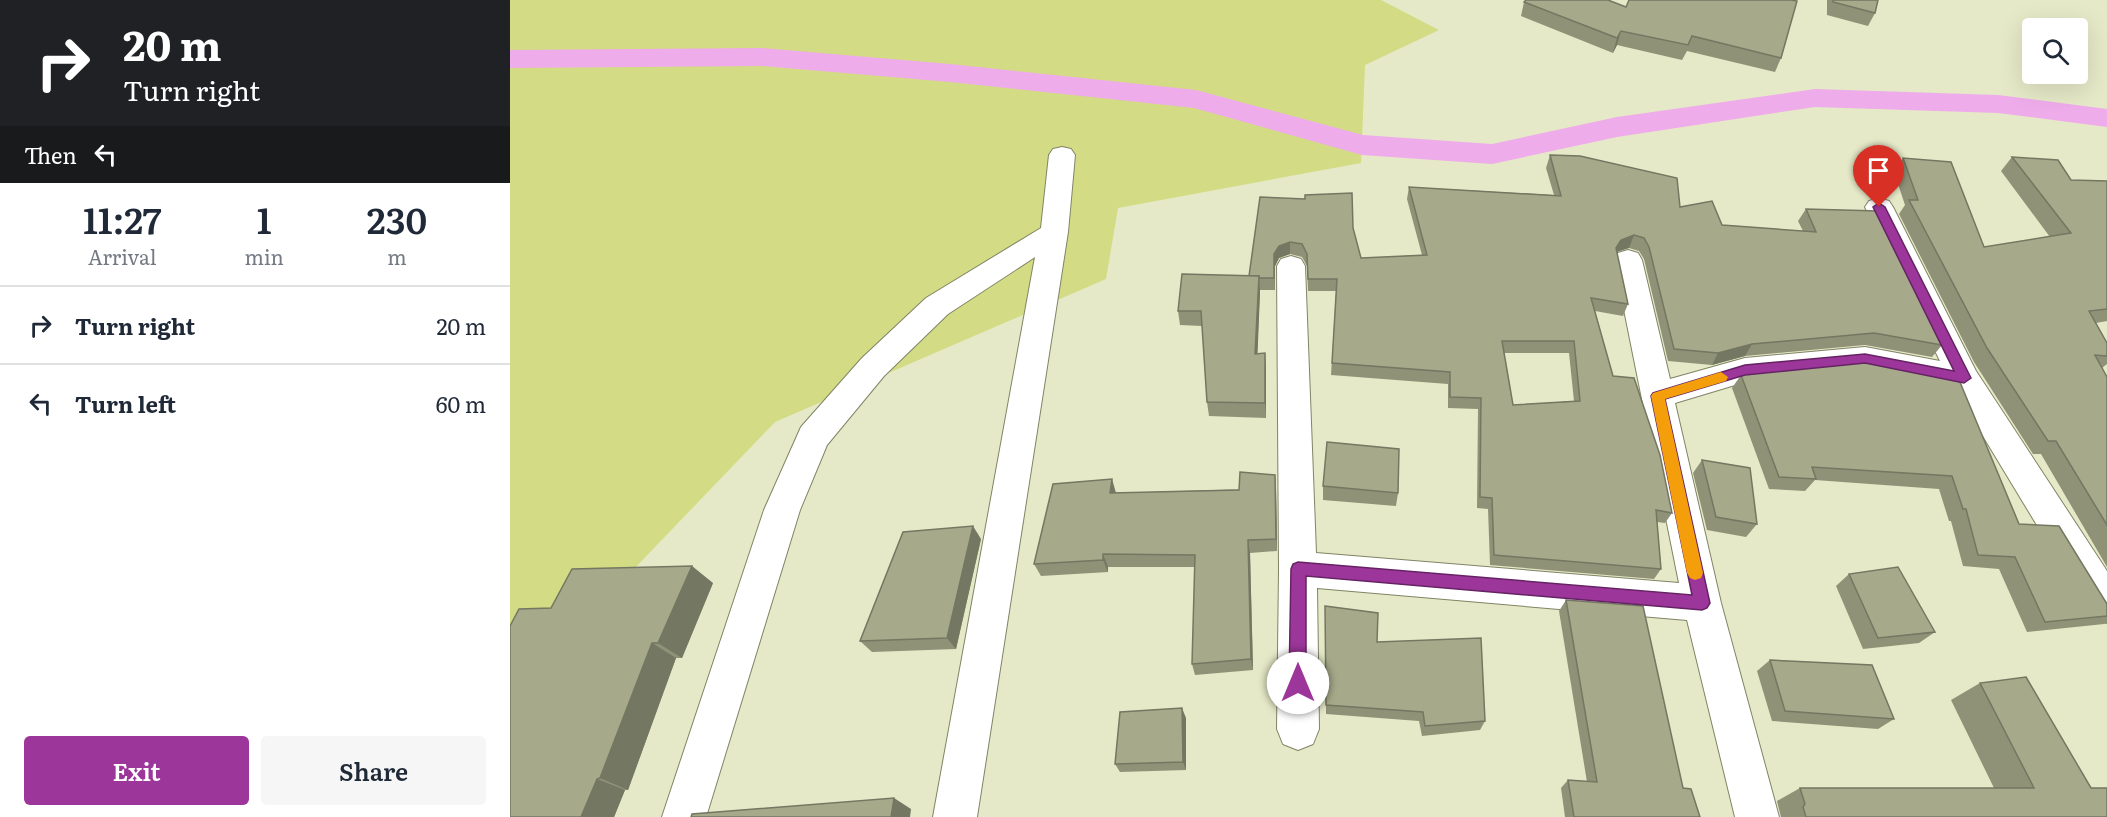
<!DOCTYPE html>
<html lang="en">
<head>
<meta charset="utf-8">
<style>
	:root { --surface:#fff; --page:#f6f6f7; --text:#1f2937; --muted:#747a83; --line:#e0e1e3; --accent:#9c369a }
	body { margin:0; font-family:Literata,serif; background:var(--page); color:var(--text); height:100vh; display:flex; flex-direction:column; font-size:22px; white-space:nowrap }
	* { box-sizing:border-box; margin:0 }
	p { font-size:20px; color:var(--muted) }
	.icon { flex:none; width:33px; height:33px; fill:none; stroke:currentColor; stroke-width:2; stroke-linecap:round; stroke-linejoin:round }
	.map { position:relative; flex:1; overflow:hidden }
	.side { display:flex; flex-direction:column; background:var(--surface); width:510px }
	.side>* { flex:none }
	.top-card { background:#202124; color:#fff; overflow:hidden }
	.controls { position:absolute; left:1512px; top:18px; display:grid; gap:12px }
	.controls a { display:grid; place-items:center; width:66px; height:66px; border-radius:6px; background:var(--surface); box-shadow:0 6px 24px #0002; font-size:30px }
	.pin { position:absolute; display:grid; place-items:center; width:51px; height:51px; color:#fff; margin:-62px -26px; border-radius:50% 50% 50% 0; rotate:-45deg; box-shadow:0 0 6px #0007 }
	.pin .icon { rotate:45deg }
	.me { position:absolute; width:66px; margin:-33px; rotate:0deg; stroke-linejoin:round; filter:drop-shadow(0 0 4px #0008) }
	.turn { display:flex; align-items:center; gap:21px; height:126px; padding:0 24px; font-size:27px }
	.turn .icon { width:78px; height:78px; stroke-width:2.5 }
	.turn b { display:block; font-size:42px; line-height:51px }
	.then { display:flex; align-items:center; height:57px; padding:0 24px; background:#0003; gap:12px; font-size:22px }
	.eta { display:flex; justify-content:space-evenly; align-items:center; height:102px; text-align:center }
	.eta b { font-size:36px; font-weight:600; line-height:42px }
	.primary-button { display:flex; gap:12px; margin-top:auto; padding:12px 24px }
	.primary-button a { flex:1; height:69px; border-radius:6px; background:var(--accent); color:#fff; font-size:24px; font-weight:600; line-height:69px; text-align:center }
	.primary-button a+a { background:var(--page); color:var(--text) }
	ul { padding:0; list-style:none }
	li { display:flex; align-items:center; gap:18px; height:78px; padding:0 24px; border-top:2px solid var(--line) }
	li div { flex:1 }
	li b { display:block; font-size:22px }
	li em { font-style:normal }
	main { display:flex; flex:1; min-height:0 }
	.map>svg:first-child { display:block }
	.green { fill:#d3db85 }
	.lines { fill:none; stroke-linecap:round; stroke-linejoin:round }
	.canal { fill:#efaceb; fill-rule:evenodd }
	.minor-casing { stroke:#808465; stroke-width:2 }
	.minor { fill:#fff; fill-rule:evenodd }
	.wall { fill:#8f9277; fill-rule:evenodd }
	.shaded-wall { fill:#747761 }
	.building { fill:#a6aa8a; stroke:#747761; stroke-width:1.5; fill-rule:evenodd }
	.route { fill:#9c369a; stroke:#652364; stroke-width:1.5 }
	.slow { fill:#f59e0b }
</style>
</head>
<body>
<main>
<section class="side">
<div class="top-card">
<div class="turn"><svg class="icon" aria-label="right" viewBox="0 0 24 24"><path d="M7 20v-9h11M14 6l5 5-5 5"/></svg><div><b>20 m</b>Turn right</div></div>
<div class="then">Then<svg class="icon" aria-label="left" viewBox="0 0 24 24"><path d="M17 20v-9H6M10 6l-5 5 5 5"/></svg></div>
</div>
<div class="eta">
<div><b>11:27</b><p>Arrival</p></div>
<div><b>1</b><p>min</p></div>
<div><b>230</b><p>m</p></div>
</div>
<ul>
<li><svg class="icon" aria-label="right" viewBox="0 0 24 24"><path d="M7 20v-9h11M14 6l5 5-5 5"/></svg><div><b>Turn right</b></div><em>20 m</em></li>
<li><svg class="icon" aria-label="left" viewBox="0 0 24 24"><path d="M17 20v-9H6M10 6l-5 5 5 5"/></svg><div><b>Turn left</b></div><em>60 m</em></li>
</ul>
<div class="primary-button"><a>Exit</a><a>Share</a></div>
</section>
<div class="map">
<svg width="1597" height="817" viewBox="0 0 1597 817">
	<rect width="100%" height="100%" fill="#e5e9c7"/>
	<!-- green -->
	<polygon class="green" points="0,0 871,0 929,30 855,65 851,163 608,208 596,279 265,422 25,672 0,675"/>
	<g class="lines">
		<!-- canal -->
		<polygon class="canal" points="251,48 440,64 686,90 853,135 982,144 1107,117 1305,89 1488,95 1597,109 1597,127 1488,113 1305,107 1107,137 982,164 852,155 684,108 440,82 251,66 0,68 0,50"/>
		<!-- minor casing -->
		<g class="minor-casing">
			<g id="minor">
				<polygon points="552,147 561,149 565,155 558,232 467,817 423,817 525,257 438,314 374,376 317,445 290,510 196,817 152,817 254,510 291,427 352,358 416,298 531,228 539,155 543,149"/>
				<polygon points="1369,198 1379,201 1383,207 1466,371 1597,571 1597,623 1583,618 1444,388 1355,371 1235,382 1165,403 1211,603 1269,817 1225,817 1177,620 807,588 809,729 803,744 788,750 773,744 767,729 769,569 767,266 771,259 781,256 791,259 795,266 806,553 1169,583 1104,260 1108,253 1118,250 1128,253 1132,260 1160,379 1235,358 1355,347 1430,361 1355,207 1359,201"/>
			</g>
		</g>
		<!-- minor -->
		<use href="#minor" class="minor"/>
	</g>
	<!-- wall -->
	<g class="wall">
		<polygon points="1317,0 1368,0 1365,13 1358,26 1317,15"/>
		<polygon points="1014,2 1116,7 1271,58 1265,72 1177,51 1172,60 1107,45 1103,53 1011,16"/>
		<path d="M1040,155L1170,207L1212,225L1293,231L1288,221L1296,209L1432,345L1422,357L1355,345L1235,356L1202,365L1158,361L1134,259L1129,251L1119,248L1107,252L1118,304L1113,316L1085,311L1103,376L1162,513L1155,523L1147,522L1151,569L1144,579L980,565L978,509L967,508L968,409L938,408V384L821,375L826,291H798L797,266L792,257L780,254L769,258L765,266V290H750L747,354L756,368V418L699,416L697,402L692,326L670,325L668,311L739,276L750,197L843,228L851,258L912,255L897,199L899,187L1044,195L1036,168ZM994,353H1059L1064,401L1003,405Z"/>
		<polygon points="1502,157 1561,180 1597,181 1597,321 1586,323 1597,343 1597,364 1592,368 1597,377 1597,567 1531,454 1523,454 1464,362 1389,214 1395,205 1384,172 1393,158 1474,247 1540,237 1491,171"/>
		<polygon points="1366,360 1509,524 1597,604 1597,623 1594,624 1517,632 1489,569 1453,566 1441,521 1439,521 1429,489 1305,480 1295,491 1259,489 1222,388 1231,375"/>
		<polygon points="1192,460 1247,524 1236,537 1197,530 1183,473"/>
		<polygon points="813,486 888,493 886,506 813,500"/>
		<polygon points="766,488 767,551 740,553 743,670 685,675 682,664 685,567 598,567 598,572 531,576 524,564 606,493"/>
		<polygon points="471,539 446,649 362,652 350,641"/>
		<polygon points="1339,574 1425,632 1409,643 1353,649 1326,586"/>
		<polygon points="203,583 172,658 166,658 118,790 115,790 104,817 0,817 41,608"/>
		<polygon points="1056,600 1173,788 1190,817 1055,817 1051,788 1058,780 1077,782 1049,611"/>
		<polygon points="815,606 975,721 970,730 912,736 909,721 816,714"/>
		<polygon points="1260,660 1384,719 1368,729 1262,721 1247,671"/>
		<polygon points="1470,683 1581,788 1597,817 1271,817 1267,801 1290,788 1484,788 1441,700"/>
		<polygon points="676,718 676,770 610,772 605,764"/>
	</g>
	<!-- shaded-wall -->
	<g class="shaded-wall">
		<polygon points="1111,31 1107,45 1103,53 1107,38"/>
		<polygon points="1124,235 1119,248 1106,252 1106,248 1111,240"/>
		<polygon points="780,242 780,254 769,258 765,266 765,290 764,254 769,246"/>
		<polygon points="749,276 750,292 747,368 745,354"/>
		<polygon points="1242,344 1235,356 1202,365 1208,353"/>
		<polygon points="755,353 756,368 756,418 755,403"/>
		<polygon points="765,475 766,488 767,551 766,539"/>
		<polygon points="602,479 606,493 600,493"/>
		<polygon points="463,526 471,539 446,649 437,638"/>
		<polygon points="738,540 740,553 743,670 741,659"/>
		<polygon points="593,554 598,567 598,572 593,560"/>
		<polygon points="182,566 203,583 172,658 148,643"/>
		<polygon points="142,643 166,658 118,790 90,778"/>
		<polygon points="672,708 676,718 676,770 673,762"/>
		<polygon points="87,779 115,790 104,817 71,817"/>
		<polygon points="384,798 401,809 400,817 381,817"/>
	</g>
	<!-- building -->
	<g class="building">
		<polygon points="1016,0 1098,0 1116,7 1119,0 1281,0 1287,1 1271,58 1182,36 1178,45 1111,31 1107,38 1014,2"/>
		<polygon points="1323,0 1368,0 1365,13 1323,2"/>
		<path d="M1040,155L1070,156L1167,178L1170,207L1202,201L1212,225L1306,232L1296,209L1369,211L1414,300L1432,345L1364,333L1242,344L1208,353L1164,349L1139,247L1134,238L1124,235L1111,240L1106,248L1118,304L1081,298L1103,376L1124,378L1150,455L1162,513L1146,510L1151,569L984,555L982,498L970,497L971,398L940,397V372L822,363L827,279H798L797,254L792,244L780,242L769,246L764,254V278H749V276H739L750,197L795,199V195L842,193L843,228L851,258L917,255L899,187L1051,196ZM992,341H1064L1070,401L1003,405Z"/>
		<polygon points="1502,157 1548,160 1561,180 1597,181 1597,309 1579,311 1597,343 1597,356 1585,355 1597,377 1597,525 1546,441 1538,441 1477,348 1399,200 1408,200 1393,158 1441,162 1474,247 1561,233"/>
		<polygon points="672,274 749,276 745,354 755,353 755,403 697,402 691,311 668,311"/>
		<polygon points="1366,360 1447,375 1509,524 1549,526 1597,604 1597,616 1535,622 1505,557 1468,555 1456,509 1453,509 1442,476 1302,467 1306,479 1269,477 1231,375 1244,371"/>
		<polygon points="817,442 889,449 888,493 813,486"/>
		<polygon points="1192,460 1240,468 1247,524 1206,517"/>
		<polygon points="730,472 765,475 766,539 738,540 741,659 682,664 685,555 593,554 593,560 524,564 543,484 602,479 600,493 729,490"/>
		<polygon points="463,526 437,638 350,641 393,532"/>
		<polygon points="182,566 148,643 142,643 90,778 87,779 71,817 0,817 0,626 9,609 41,608 62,569"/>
		<polygon points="1388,567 1425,632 1368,638 1339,574"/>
		<polygon points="1056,600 1133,606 1173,788 1181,789 1190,817 1064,817 1058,780 1087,782"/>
		<polygon points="815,606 868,613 867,642 971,638 975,721 915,726 913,712 816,705"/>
		<polygon points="1260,660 1362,665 1384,719 1275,711"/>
		<polygon points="1516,677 1581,788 1597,788 1597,817 1296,817 1293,807 1295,804 1290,788 1524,788 1470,683"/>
		<polygon points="672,708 673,762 605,764 610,712"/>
		<polygon points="384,798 381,817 181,817 182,814"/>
	</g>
	<!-- route -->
	<polygon class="route" points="1369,203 1375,207 1461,378 1454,383 1355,363 1235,375 1155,399 1200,603 1197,608 1192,610 796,576 796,683 794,689 788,691 782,689 779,683 781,569 783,564 788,562 1182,595 1141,396 1143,393 1235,365 1355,354 1444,371 1363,207"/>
	<!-- slow -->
	<polygon class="slow" points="1211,372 1218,377 1216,381 1155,399 1193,573 1191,578 1185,580 1180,578 1177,573 1141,396 1143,393"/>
</svg>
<div class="controls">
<a><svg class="icon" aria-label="search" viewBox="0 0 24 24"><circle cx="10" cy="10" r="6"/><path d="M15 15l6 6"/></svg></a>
</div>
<div class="pin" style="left:1369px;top:207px;background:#d93025"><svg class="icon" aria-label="arrive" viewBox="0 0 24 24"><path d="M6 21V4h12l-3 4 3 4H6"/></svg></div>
<svg class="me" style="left:788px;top:683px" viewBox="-20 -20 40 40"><circle r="19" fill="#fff"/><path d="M0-13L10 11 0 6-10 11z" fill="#9c369a"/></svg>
</div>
</main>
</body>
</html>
